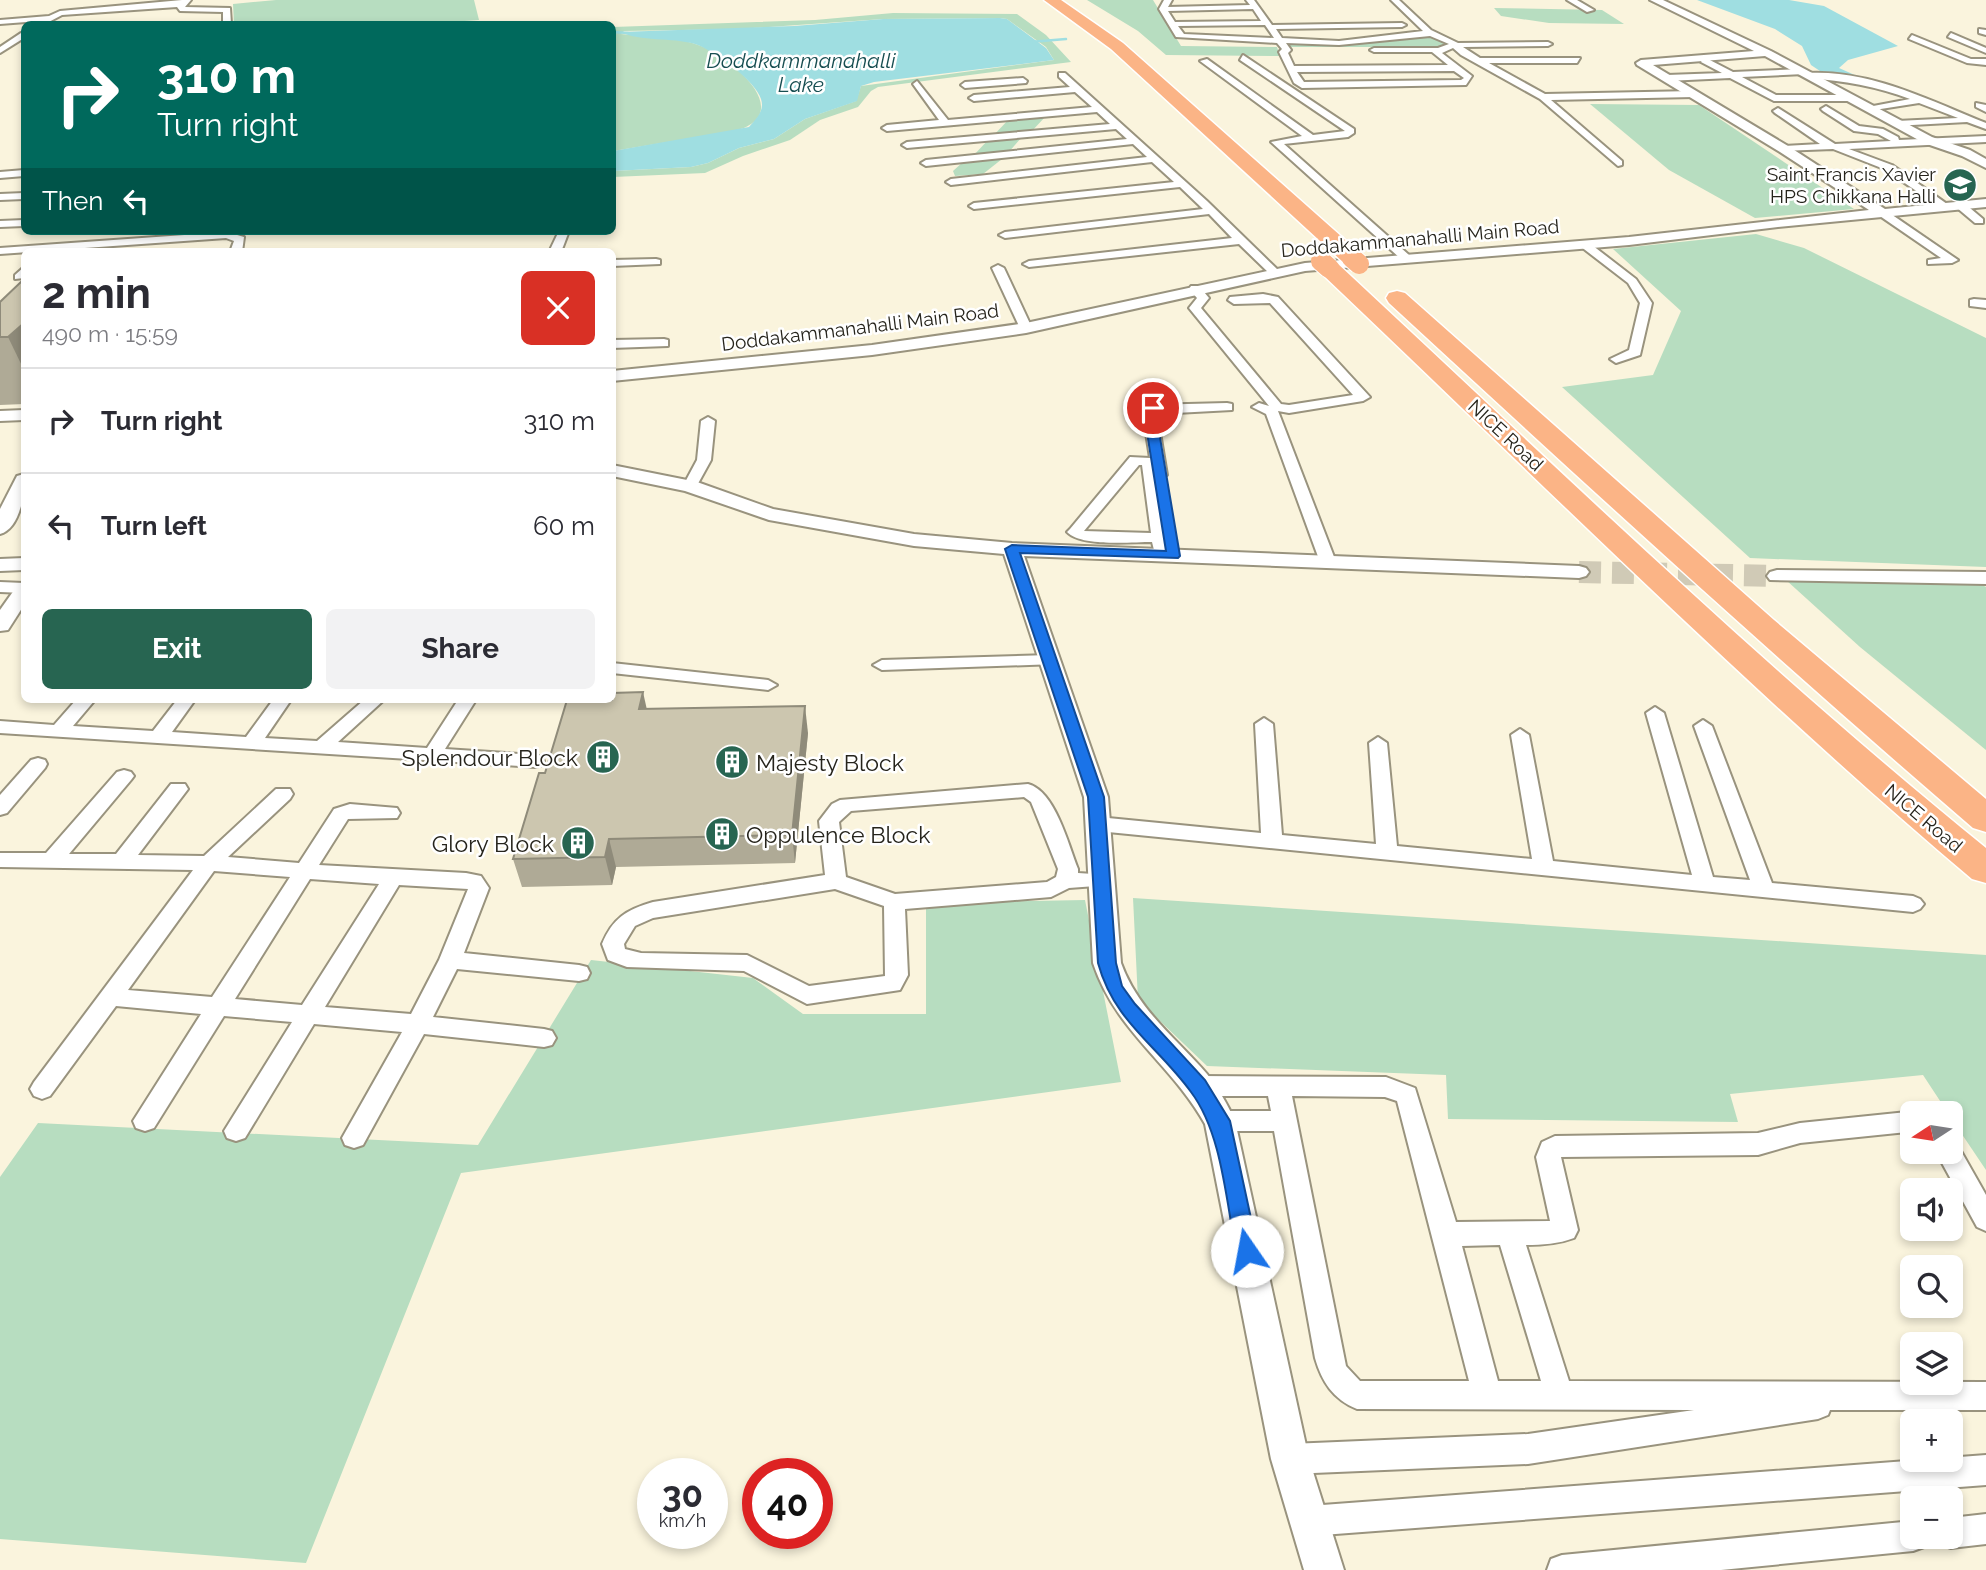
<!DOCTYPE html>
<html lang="en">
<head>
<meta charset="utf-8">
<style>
	:root { --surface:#fff; --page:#f2f2f3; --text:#2b2b33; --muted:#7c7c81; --line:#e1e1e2; --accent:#276551 }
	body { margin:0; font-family:Raleway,sans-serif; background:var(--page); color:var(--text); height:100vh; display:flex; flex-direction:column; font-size:26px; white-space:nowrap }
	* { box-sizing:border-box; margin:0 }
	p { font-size:23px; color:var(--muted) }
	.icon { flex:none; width:38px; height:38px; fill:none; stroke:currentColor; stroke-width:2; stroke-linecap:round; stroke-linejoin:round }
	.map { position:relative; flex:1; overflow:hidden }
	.drawer { position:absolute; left:21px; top:248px; width:595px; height:455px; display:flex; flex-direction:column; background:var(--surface); border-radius:10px; box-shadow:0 4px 10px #0003 }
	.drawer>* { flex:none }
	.hud { position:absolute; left:21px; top:21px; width:595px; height:214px; border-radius:10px; box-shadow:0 4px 10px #0003; background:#00695c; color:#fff; overflow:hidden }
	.needle { width:46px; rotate:258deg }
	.buttons { position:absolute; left:1900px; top:1101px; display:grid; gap:14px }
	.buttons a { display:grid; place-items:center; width:63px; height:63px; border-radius:10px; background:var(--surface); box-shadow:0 4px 10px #0003; font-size:35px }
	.speed { position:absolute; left:637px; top:1458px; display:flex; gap:14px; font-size:35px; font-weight:700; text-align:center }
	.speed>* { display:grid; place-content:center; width:91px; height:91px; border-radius:50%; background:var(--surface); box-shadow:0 4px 10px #0003; line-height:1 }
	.speed small { font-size:18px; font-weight:400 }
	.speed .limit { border:10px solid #d22; background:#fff; color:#111 }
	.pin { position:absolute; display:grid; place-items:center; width:60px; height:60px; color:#fff; margin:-30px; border:4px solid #fff; border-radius:50%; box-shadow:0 2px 7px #0007 }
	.me { position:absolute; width:77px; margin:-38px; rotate:348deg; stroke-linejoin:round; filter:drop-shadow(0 0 5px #0008) }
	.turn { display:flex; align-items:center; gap:24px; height:147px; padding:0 21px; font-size:32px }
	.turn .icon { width:91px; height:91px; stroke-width:2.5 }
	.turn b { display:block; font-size:49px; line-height:60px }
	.then { display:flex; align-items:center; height:66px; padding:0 21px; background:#0003; gap:14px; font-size:26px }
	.round { display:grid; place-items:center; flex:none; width:74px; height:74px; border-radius:10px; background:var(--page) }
	.headline { display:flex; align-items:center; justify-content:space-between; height:119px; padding:0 21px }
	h1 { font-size:42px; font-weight:700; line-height:52px }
	.primary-button { display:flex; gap:14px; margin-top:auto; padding:14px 21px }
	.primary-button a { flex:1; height:80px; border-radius:10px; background:var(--accent); color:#fff; font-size:28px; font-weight:700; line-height:80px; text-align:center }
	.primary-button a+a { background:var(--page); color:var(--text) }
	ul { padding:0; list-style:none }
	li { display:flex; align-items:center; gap:21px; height:105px; padding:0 21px; border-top:2px solid var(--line) }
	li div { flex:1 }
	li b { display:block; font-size:26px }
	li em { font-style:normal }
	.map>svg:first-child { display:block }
	.green { fill:#b7ddc0 }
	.water { fill:#9fdee1 }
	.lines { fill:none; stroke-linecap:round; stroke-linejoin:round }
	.stream { stroke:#9fdee1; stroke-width:2.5 }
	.tertiary-tunnel { stroke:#d0cab6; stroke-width:22; stroke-dasharray:22 11; stroke-linecap:butt }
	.minor-casing { stroke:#99937e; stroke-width:4 }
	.tertiary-casing { stroke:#99937e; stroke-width:4 }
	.motorway-casing { stroke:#fff; stroke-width:3 }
	.minor { fill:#fff; fill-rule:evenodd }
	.tertiary { fill:#fff; fill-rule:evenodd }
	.motorway { fill:#fbb486; fill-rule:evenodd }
	.motorway-bridge-casing { stroke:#fff; stroke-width:22; stroke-linecap:butt }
	.motorway-bridge { stroke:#fbb486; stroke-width:20 }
	.wall { fill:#afaa96 }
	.shaded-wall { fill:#8f8b7a }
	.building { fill:#ccc6af; stroke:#8f8b7a; stroke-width:2 }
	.route { fill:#1a73e8; stroke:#114b97; stroke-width:2 }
	.labels { text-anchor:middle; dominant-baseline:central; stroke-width:5; stroke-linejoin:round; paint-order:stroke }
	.far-poi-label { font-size:19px; fill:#26241c; stroke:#fff; text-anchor:end }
	.far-street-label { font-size:19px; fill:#26241c; stroke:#fff }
	.far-water-label { font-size:21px; font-style:italic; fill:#174e51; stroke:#fff }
	.poi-label { font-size:23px; fill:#26241c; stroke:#fff; text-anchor:end }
</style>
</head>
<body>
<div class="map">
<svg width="1986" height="1570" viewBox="0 0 1986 1570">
	<rect width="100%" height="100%" fill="#faf4dd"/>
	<!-- green -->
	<g class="green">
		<polygon points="276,0 474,0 479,20 422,24 234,24 233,4"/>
		<polygon points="1087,0 1153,0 1181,46 1277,47 1280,56 1166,55 1138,31"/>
		<polygon points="1494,8 1602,10 1624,24 1549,23 1501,16"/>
		<path d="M893,13L1017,14L1046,35L1071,62L878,87L871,91L858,107L820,120L790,140L743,156L705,173L613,177V171L691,167L708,163L739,148L774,139L805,119L856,101L861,86L1054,60L1046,47L1007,19L1000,18L883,19L739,29L624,31L621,34C647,37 676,36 701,46C731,58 798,113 735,131L613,151V27L815,20Z"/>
		<polygon points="1417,36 1446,40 1447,44 1437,47 1289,47 1286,43 1348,44"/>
		<polygon points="1590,104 1699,105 1854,209 1755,218 1669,170"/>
		<polygon points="1046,116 1031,132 993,136 1009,119"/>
		<polygon points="1022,137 1008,153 973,156 988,140"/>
		<polygon points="1002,159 983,174 955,176 953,171 963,162"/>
		<polygon points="1756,234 1804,248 1986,338 1986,567 1750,558 1562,387 1653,375 1681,311 1613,249"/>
		<polygon points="1786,580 1974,581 1986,587 1986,750 1860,647"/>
		<polygon points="1133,898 1986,955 1986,1170 1951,1118 1951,1113 1948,1113 1923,1075 1730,1094 1738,1122 1448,1119 1446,1075 1207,1066 1138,1000"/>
		<polygon points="1085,900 1121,1082 461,1173 306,1563 0,1539 0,1177 38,1123 478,1145 591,960 753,978 803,1014 926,1014 926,903"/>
	</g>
	<!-- water -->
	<g class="water">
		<polygon points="1697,0 1789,0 1824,6 1898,46 1848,60 1839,68 1857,76 1854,77 1820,71 1811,65 1802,46 1775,29"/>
		<path d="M1000,18L1007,19L1046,48L1054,60L874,82L861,86L857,101L805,119L774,139L739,148L708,163L691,167L613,171V151L749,127C756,119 765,111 761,99C756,81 712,49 695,44C671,37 641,42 620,32L794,26L883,19Z"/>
	</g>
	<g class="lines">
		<!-- stream -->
		<g class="stream">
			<polyline points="612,32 628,33"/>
			<polyline points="1030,42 1066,39"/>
		</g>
		<!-- tertiary-tunnel -->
		<polyline class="tertiary-tunnel" points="1579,572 1777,576"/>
		<!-- minor casing -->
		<g class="minor-casing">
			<g id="minor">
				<polygon points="182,0 191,0 185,7 230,8 231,24 223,24 223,12 180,11 177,7 62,15 45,24 36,24 39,21 0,24 0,20 49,16 60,11"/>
				<path d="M1164,0H1172L1168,7L1250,5L1246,0H1254L1272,25L1402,23L1406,25L1402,27L1276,29L1282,38L1339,41L1423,31L1391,0H1399L1431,30L1458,43L1548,42L1552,44L1548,46L1463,47L1480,58H1580L1577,63H1489L1545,94L1694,91L1698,94L1694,97L1551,100L1622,161V165L1618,166L1540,99L1461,55L1453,48L1442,53L1472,76L1466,85L1302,88L1294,83L1279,52L1282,49L1277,43L1176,37L1159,9ZM1253,9L1261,21L1175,22L1168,11ZM1265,25L1274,38L1184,34L1178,26ZM1430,36L1449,44L1438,48H1374L1370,50L1374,52H1432L1448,65L1294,66L1288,53L1291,50L1286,43L1339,45ZM1454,71L1464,78L1461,80L1304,82L1297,72Z"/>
				<polygon points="1567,0 1577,0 1594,10 1587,12"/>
				<polygon points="1979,29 1986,30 1986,35 1979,33"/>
				<polygon points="21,33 24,33 24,38 0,53 0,47"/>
				<polygon points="1951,33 1986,48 1986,53 1948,37"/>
				<polygon points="1912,35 1971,59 1986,59 1986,65 1967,63 1909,39"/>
				<polygon points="1243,55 1354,129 1354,133 1348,137 1284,144 1409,255 1409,259 1401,259 1271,142 1302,136 1200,61 1207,59 1313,135 1345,131 1240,60"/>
				<path d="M1704,57L1733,72L1802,69L1806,73C1869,69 1929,100 1986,123V129L1967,122L1894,126L1892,124L1897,121L1958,118L1919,103L1868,111V107L1910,99C1876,86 1844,81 1808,78L1804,74L1742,77L1776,95H1851L1856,98L1851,101H1774L1730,78L1667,81L1663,78L1667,75L1722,73L1701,62Z"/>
				<polygon points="1059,73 1065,73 1207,201 1278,270 1278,274 1270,274 1239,244 1029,267 1023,264 1029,261 1232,238 1209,214 1005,238 999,235 1005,232 1203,209 1180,187 974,209 969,206 974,203 1174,182 1152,162 951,185 946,182 951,179 1147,157 1133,144 926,166 921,163 926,160 1127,139 1116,129 907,148 902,145 907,142 1110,124 1097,112 887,131 882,128 887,125 939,120 913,84 917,81 948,120 1092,107 1075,92 974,101 969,98 974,95 1070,87 1059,77"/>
				<polygon points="1023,78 1027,81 1026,83 965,88 961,85 965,82"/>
				<polygon points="1976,103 1986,105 1986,112 1976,107"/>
				<polygon points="1826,106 1859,126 1883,129 1898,137 1899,140 1986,136 1986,142 1849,149 1892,165 1947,204 1948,206 1943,209 1884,169 1833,149 1781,151 1779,149 1784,146 1820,144 1775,113 1773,111 1778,108 1835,144 1891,141 1878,134 1854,131 1823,111 1821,109"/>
				<polygon points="24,170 24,176 0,178 0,172"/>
				<polygon points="24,193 24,199 0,200 0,194"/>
				<polygon points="1956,203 1964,203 1983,219 1983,223 1975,223 1956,207"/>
				<polygon points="1877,210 1885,210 1958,260 1952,263 1928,264 1928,260 1941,258 1877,214"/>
				<polygon points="24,220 24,226 0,227 0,221"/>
				<polygon points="559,231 569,231 561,252 549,252"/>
				<polygon points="227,232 244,237 242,252 230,252 234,241 226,238 0,254 0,248"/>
				<polygon points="1580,242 1588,242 1636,279 1652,303 1640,355 1616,363 1610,359 1629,350 1640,303 1628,283 1580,246"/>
				<polygon points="656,259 660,260 660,264 612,266 612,260"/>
				<polygon points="998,265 1004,268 1032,328 1030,331 1026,332 1020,328 992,268"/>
				<polygon points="24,267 24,278 15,279 15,275"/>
				<polygon points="1191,286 1199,286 1209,298 1201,308 1281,404 1289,405 1353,395 1270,303 1234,304 1228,300 1230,297 1263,294 1278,297 1370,397 1363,401 1289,413 1278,411 1336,562 1334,565 1322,565 1320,562 1266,414 1252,407 1259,403 1269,406 1189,308 1197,298 1189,289"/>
				<polygon points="1974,299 1986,300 1986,308 1970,306 1970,300"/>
				<polygon points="664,339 668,340 668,346 612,348 612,340"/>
				<path d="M1227,403L1232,404V410L1157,414L1167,475L1159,479L1170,555L1168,558H1156L1152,542C1131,542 1081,547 1067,532L1070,529L1130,457L1150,458L1143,414L1148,405ZM1139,465H1142L1151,533L1084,531Z"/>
				<polygon points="708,417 715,421 711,460 695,489 685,489 683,486 697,460 701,421"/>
				<polygon points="0,582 24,583 24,593 0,592"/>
				<polygon points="1050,655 1059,660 1056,664 882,670 873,665 882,660"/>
				<polygon points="612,663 768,680 777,685 768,690 612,673"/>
				<polygon points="76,700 95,700 73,726 153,731 177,700 195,700 172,732 246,737 273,700 291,700 265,738 317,741 364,700 384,700 338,742 427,748 458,700 476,700 445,749 535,755 542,757 544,761 542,765 535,767 0,733 0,721 54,725"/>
				<polygon points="1655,707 1664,713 1713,877 1750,880 1694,726 1703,720 1712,726 1772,883 1913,896 1920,899 1924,904 1920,909 1913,912 1098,831 1091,829 1088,824 1091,819 1098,817 1261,833 1255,724 1264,718 1273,724 1282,835 1376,844 1369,743 1378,737 1387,743 1397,846 1532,859 1511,735 1520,729 1529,735 1553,861 1692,875 1646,713"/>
				<polygon points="38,758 45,760 47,764 45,768 7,813 0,815 0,795 31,760"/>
				<path d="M124,770L131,772L134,776L131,780L69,854H116L171,784H185L188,789L138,855L204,856L276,789H290L293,794L290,799L228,857L299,863L334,809L350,804L397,808L400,813L397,818L348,819L319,865L466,873L481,876L489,888L464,953L579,965L587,967L590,973L587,979L579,981L457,969L433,1017L544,1029L552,1031L556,1038L552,1045L544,1047L424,1034L363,1145L354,1148L345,1145L342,1138L402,1032L314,1024L245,1138L236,1141L227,1138L224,1131L292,1022L224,1016L154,1128L145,1131L136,1128L133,1121L201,1014L116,1006L50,1096L42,1099L34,1096L30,1089L34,1082L193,870L0,867V853H46L117,772ZM214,871L290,877L212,997L128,990ZM310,879L379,884L302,1005L235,999ZM399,885L468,889L439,960L411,1014L325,1007Z"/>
				<path d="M1028,784C1055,791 1068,844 1078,869V873L1109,875L1112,880L1109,885L1069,888L1051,897L905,909L908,975L900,990L807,1004L744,971L627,967L608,960L602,944C613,918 626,910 653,902L825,875L819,821L832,804L840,800ZM1024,797L1031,802L1058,869L1056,877L1047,882L895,894L846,877L839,822L851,811ZM835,889L884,906L885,976L809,986L747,955L641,953L625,949L624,944L635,926L653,918Z"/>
				<path d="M1198,1076L1386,1077L1415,1088L1456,1222L1550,1221L1536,1157L1542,1142L1555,1136L1758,1133L1800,1123L1907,1112L1913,1114V1134L1907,1132L1800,1143L1758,1155L1561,1157L1578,1230L1574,1238C1558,1244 1543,1245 1526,1245L1569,1381L1986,1382V1410H1830L1828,1415L1818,1419L1528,1464L1290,1474L1280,1469L1275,1459L1280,1449L1290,1444L1528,1434L1694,1410L1357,1409C1333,1399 1322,1382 1315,1358L1274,1131H1220L1211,1128L1208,1121L1211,1114L1220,1111H1271L1268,1096H1198L1190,1093L1186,1086L1190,1079ZM1292,1096L1385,1097L1397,1101L1469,1381H1360L1346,1366ZM1500,1245L1541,1381H1498L1462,1246Z"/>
				<polygon points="1951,1143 1957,1144 1986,1195 1986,1231 1977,1227 1936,1152 1951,1152"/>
				<polygon points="1986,1455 1986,1485 1309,1536 1298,1532 1294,1521 1298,1510 1309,1506"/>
				<polygon points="1986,1514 1986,1544 1951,1548 1940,1544 1937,1536 1951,1536 1951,1518"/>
				<polygon points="1913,1521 1913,1536 1928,1536 1924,1547 1913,1551 1721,1570 1547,1570 1551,1559 1562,1555"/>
			</g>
		</g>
		<!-- tertiary casing -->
		<g class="tertiary-casing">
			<g id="tertiary">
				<polygon points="1650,0 1663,0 1771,51 1932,137 1970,150 1986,159 1986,168 1962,156 1924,143 1765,56 1653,65 1788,146 1885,209 1986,199 1986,207 1778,227 1629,245 1305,271 1026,333 872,355 612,381 612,371 872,345 1026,323 1305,263 1629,237 1869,210 1780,152 1637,65 1636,63 1641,60 1754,51"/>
				<polygon points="24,410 24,420 0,421 0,411"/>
				<path d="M612,465L697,482L773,509L914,534L1012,543L1579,566L1586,568L1589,572L1586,576L1579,578L1024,556L1108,797L1121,963C1138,1010 1175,1037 1207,1074C1218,1088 1228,1105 1235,1121L1309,1459L1344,1570H1304L1271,1459L1205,1124C1171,1063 1116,1032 1093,963L1084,797L1004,554L914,546L769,520L685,491L612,476Z"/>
				<path d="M24,474C26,491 20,529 0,534V509L17,476Z"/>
				<polygon points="24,558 24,570 0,571 0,559"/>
				<polygon points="1777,570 1986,572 1986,584 1770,580 1767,576 1770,572"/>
				<polygon points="24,584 24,605 8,630 0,631 0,610 17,586"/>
			</g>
		</g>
		<!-- motorway casing -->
		<g class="motorway-casing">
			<g id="motorway">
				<polygon points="1044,0 1061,0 1123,43 1360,253 1363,258 1360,263 1344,263 1111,49"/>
				<path d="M1329,261L1337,263C1550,461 1760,665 1986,848V883L1972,879C1746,688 1536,477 1321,273L1318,268L1321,263Z"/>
				<path d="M1397,291L1405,293L1774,620L1986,799V832L1973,828C1774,657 1581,480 1389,303L1386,298L1389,293Z"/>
			</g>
		</g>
		<!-- minor -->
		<use href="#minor" class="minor"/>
		<!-- tertiary -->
		<use href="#tertiary" class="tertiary"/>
		<!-- motorway -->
		<use href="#motorway" class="motorway"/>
		<!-- motorway-bridge casing -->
		<g class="motorway-bridge-casing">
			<g id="motorway-bridge">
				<polyline points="1352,258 1359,264"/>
				<polyline points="1321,261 1329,268"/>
			</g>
		</g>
		<!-- motorway-bridge -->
		<use href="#motorway-bridge" class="motorway-bridge"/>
	</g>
	<!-- wall -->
	<g class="wall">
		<polygon points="24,279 24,404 0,405 0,302"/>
		<polygon points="647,709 808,733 795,863 616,867 612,885 522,887 513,859 545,773"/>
	</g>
	<!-- shaded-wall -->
	<g class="shaded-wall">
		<polygon points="24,323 24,370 8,337"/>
		<polygon points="643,692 649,719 639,709"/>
		<polygon points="805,706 808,733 795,863 792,835"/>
		<polygon points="609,839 616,867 612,885 605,857"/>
	</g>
	<!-- building -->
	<g class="building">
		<polygon points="24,279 24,323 8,337 0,337 0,302"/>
		<polygon points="643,692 639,709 805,706 792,835 609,839 605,857 513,859 539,773 545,773 567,700 612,700 612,693"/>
	</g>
	<!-- route -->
	<path class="route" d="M1149,406L1159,408L1156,414L1180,556L1178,558L1020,553L1104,797L1116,963L1122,986L1135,1004L1205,1080L1230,1121L1258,1251L1255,1258L1247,1261L1239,1258L1236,1251C1226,1201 1222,1133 1191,1092C1157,1045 1114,1022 1098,963L1088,797L1005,549L1012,545L1166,551L1144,414Z"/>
	<!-- icons -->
	<defs>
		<g id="school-disc" transform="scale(1.75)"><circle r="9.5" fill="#276551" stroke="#fff"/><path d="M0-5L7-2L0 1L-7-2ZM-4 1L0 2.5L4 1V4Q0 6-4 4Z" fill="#fff"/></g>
		<g id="building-disc" transform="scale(1.75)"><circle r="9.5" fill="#276551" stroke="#fff"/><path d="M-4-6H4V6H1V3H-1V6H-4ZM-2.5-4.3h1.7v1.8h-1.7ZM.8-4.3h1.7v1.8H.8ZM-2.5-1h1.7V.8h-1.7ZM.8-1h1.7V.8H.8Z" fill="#fff"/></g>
	</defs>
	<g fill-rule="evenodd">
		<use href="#school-disc" x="1960" y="185"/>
		<use href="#building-disc" x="603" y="757"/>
		<use href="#building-disc" x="732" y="762"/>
		<use href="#building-disc" x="722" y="834"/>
		<use href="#building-disc" x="578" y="843"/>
	</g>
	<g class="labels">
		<!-- far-poi labels -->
		<g class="far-poi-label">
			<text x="1936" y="174">Saint Francis Xavier<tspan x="1936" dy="22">HPS Chikkana Halli</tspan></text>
		</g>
		<!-- far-street labels -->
		<g class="far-street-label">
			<text transform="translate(1420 238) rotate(-5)">Doddakammanahalli Main Road</text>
			<text transform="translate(860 327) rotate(-7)">Doddakammanahalli Main Road</text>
			<text transform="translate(1506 435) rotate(43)">NICE Road</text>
			<text transform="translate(1924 818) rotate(40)">NICE Road</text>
		</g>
		<!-- far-water labels -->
		<g class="far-water-label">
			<text x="801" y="60">Doddkammanahalli<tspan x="801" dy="24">Lake</tspan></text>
		</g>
		<!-- poi labels -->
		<g class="poi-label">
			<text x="578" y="757">Splendour Block</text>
			<text x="756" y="762" text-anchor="start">Majesty Block</text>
			<text x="746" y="834" text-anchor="start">Oppulence Block</text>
			<text x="554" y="843">Glory Block</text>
		</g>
	</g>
</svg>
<div class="buttons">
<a><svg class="needle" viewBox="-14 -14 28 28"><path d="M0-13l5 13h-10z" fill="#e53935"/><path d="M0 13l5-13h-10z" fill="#7c7c81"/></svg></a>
<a><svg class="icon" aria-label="sound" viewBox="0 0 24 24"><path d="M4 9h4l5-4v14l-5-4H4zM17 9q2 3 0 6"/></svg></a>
<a><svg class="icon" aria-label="search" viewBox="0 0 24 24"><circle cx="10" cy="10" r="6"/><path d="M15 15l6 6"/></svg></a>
<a><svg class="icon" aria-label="layers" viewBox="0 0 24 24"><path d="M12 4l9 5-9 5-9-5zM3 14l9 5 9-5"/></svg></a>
<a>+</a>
<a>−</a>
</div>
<div class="speed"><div>30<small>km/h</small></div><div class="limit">40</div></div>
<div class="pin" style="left:1153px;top:408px;background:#d93025"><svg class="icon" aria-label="arrive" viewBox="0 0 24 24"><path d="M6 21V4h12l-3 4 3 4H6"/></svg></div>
<svg class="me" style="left:1247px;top:1251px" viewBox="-20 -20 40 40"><circle r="19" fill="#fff"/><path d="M0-13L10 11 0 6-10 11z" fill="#1a73e8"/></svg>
<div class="hud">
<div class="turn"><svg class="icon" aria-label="right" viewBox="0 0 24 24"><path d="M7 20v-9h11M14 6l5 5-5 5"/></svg><div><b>310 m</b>Turn right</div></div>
<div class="then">Then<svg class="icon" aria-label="left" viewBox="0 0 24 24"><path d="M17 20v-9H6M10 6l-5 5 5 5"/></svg></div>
</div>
<section class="drawer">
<div class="headline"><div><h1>2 min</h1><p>490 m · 15:59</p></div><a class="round" style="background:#d93025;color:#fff"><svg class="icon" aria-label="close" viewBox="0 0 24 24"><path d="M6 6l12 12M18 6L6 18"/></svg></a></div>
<ul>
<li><svg class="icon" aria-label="right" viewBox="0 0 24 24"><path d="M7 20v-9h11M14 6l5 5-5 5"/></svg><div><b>Turn right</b></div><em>310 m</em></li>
<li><svg class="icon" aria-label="left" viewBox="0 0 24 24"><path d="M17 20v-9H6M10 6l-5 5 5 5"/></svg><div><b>Turn left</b></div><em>60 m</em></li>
</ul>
<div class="primary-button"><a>Exit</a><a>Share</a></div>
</section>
</div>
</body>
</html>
